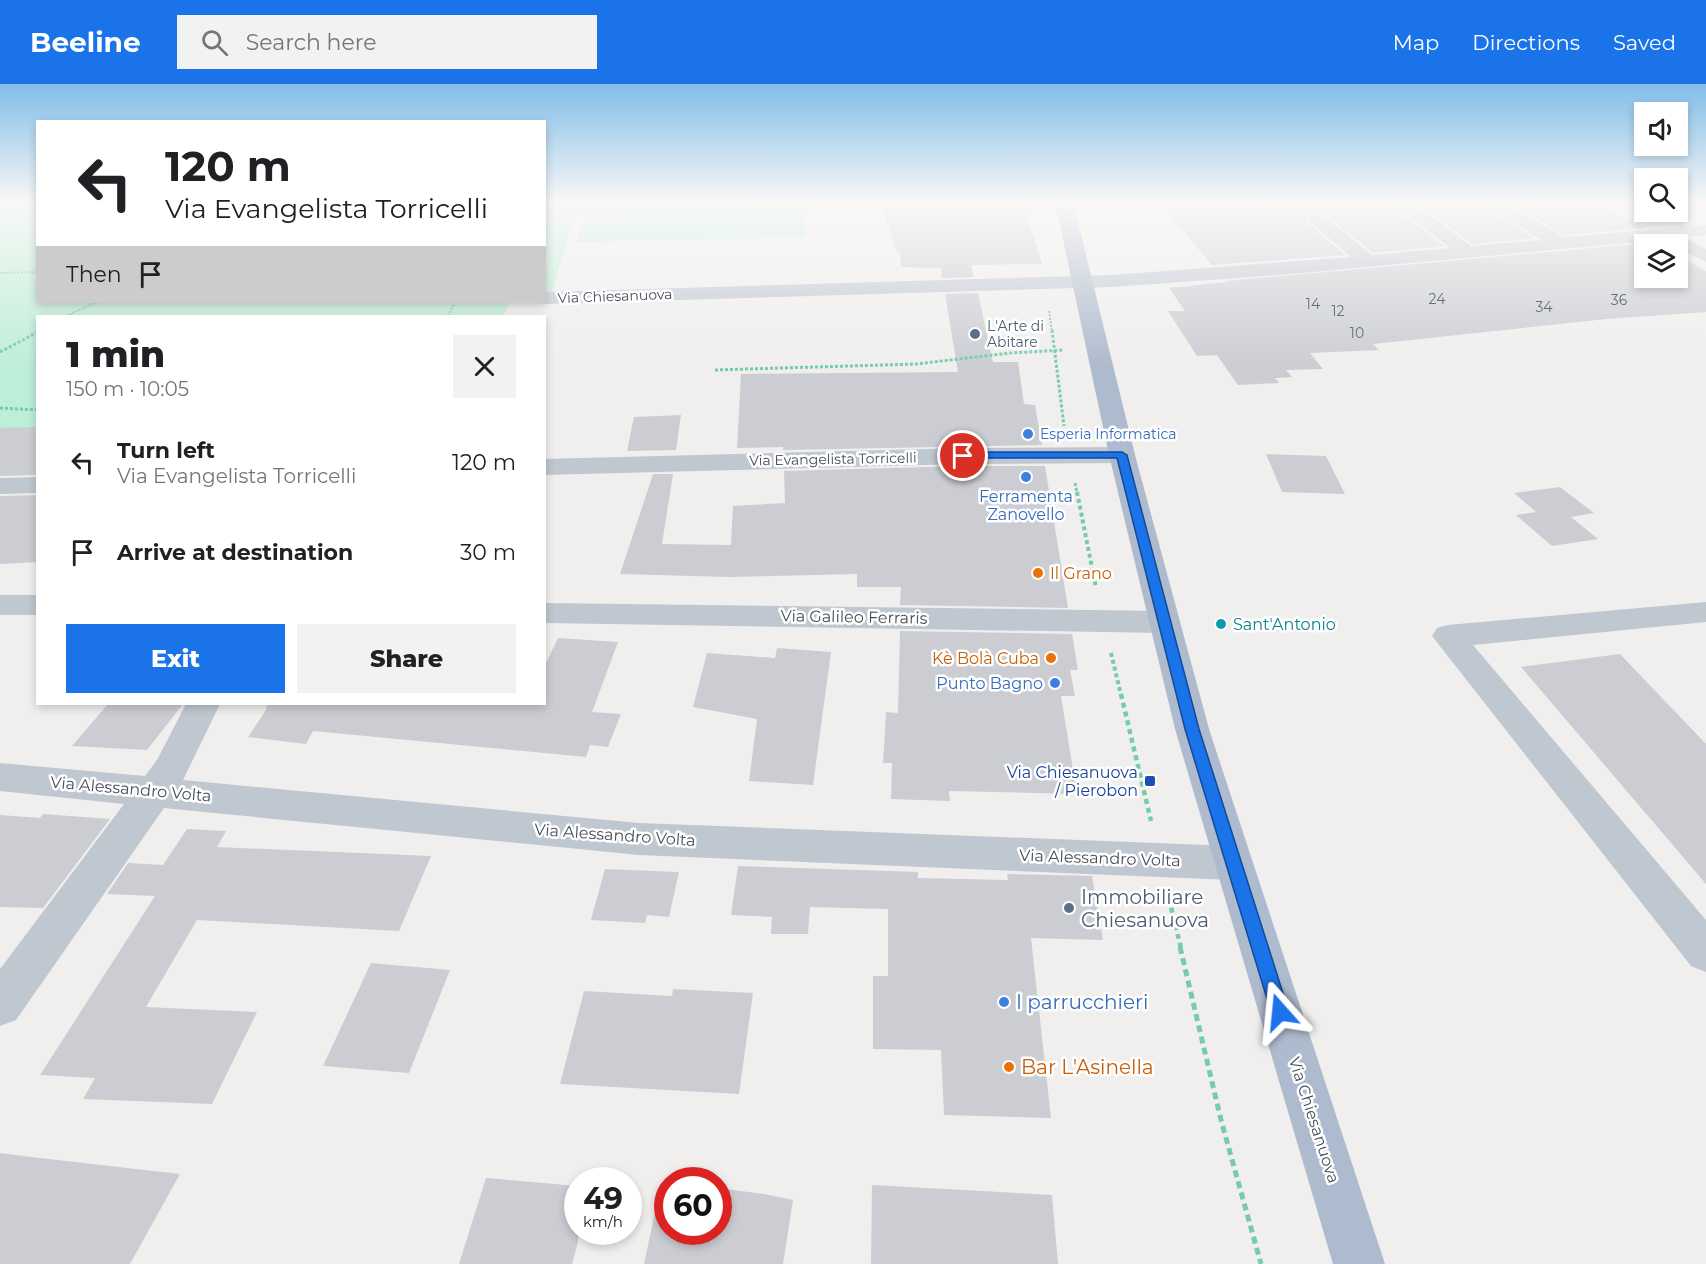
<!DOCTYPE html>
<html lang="en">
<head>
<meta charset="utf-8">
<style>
	:root { --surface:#fff; --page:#f2f2f2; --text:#202124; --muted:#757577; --accent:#1a73e8 }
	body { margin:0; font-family:Montserrat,sans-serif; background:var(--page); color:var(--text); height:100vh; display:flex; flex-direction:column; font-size:22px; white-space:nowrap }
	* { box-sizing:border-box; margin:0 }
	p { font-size:20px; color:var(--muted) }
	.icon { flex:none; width:33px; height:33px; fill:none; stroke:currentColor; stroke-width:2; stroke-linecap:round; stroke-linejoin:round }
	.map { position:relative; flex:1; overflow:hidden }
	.sheet { position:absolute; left:36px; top:231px; width:510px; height:390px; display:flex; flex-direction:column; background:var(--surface); border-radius:0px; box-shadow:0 3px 9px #0003 }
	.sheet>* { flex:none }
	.guide { position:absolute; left:36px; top:36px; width:510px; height:183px; border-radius:0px; box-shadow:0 3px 9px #0003; background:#fff; color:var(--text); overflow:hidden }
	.fabs { position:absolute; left:1634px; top:18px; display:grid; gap:12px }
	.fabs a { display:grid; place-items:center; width:54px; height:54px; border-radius:0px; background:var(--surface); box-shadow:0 3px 9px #0003; font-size:30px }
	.speed { position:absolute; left:564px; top:1083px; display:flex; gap:12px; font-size:30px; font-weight:700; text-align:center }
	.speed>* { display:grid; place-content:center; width:78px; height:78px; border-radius:50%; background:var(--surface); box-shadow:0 3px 9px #0003; line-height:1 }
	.speed small { font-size:15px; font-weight:400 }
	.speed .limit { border:9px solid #d22; background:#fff; color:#111 }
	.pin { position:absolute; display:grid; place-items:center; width:51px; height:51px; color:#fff; margin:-26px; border:3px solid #fff; border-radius:50%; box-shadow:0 2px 6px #0007 }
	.me { position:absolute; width:66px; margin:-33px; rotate:342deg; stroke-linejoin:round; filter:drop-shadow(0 0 4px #0008) }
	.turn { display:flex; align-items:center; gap:21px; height:126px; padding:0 30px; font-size:27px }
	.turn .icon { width:78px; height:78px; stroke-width:2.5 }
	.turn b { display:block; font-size:42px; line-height:51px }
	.then { display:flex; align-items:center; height:57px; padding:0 30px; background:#0003; gap:12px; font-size:22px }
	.round { display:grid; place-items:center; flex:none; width:63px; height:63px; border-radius:0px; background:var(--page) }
	.overview { display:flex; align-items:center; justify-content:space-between; height:102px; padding:0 30px }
	h1 { font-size:36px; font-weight:800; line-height:45px }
	.primary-button { display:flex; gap:12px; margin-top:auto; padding:12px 30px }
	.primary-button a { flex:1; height:69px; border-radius:0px; background:var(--accent); color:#fff; font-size:24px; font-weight:800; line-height:69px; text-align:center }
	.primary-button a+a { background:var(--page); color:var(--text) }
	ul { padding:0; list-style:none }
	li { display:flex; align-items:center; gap:18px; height:90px; padding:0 30px }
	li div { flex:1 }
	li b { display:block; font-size:22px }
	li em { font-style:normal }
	header { display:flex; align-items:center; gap:36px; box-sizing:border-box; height:84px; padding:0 30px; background:var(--accent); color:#fff }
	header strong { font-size:28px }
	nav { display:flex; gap:33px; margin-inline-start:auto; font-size:21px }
	.search { width:420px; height:54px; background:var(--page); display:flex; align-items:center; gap:15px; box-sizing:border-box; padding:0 21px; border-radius:0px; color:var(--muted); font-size:22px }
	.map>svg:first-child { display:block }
	.green { fill:#bdeed7 }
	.building { fill:#cbcdd3 }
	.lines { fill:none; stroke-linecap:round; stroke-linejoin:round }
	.path-far4 { stroke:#75ccad; stroke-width:2; stroke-dasharray:2 1.5; stroke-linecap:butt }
	.path-far3 { stroke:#75ccad; stroke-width:3; stroke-dasharray:3 2; stroke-linecap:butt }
	.path-far2 { stroke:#75ccad; stroke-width:4; stroke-dasharray:4 3; stroke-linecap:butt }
	.path-far1 { stroke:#75ccad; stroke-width:4.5; stroke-dasharray:5 4; stroke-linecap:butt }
	.path { stroke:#75ccad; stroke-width:5; stroke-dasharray:7 4.5; stroke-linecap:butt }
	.minor { fill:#bfc7d0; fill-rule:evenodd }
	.major { fill:#aebacd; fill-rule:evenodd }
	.route { fill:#1a73e8; stroke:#114b97; stroke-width:1.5 }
	.service-dot { fill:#5c6f8a; stroke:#fff; stroke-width:2 }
	.shop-dot { fill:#3f7fe0; stroke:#fff; stroke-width:2 }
	.food-dot { fill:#e8710a; stroke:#fff; stroke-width:2 }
	.culture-dot { fill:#0f9aa8; stroke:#fff; stroke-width:2 }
	.transit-dot { fill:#1a4fb4; stroke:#fff; stroke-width:2 }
	.labels { text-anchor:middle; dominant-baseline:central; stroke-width:5; stroke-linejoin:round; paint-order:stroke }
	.far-street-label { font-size:14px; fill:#474f5c; stroke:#fff }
	.number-label { font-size:14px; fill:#686e7a }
	.far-service-label { font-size:14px; fill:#4e5e75; stroke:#fff; text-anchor:start }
	.far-shop-label { font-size:14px; fill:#366cbe; stroke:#fff; text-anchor:start }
	.shop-label { font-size:16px; fill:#366cbe; stroke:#fff }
	.food-label { font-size:16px; fill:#c56008; stroke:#fff; text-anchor:start }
	.street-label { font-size:16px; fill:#474f5c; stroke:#fff }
	.culture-label { font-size:16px; fill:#0d838f; stroke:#fff; text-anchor:start }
	.transit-label { font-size:16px; fill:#164399; stroke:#fff; text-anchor:end }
	.near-service-label { font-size:20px; fill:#4e5e75; stroke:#fff; text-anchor:start }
	.near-shop-label { font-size:20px; fill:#366cbe; stroke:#fff; text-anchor:start }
	.near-food-label { font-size:20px; fill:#c56008; stroke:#fff; text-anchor:start }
</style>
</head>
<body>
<header>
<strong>Beeline</strong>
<div class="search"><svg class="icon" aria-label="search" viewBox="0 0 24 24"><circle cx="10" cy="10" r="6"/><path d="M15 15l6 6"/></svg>Search here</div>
<nav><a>Map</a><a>Directions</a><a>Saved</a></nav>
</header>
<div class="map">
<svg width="1706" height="1180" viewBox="0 0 1706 1180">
	<rect width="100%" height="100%" fill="#f1efee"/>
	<!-- green -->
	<g class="green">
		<polygon points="0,118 37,118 38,218 510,218 503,232 38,232 37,345 0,346"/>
		<polygon points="544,118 615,118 614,128 576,129 552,207 545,208"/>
		<polygon points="621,118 804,118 806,153 576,158 586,130 618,129"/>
	</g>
	<!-- building -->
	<g class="building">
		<polygon points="921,118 1023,118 1042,180 971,181 974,193 942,194 941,184 901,183 900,169 897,169 882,123 921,122"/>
		<polygon points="1159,118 1399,118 1396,122 1400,128 1444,162 1373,169 1324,129 1311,129 1306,135 1309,140 1345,171 1212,181"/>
		<polygon points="1417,118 1479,118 1534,154 1472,160"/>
		<polygon points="1507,118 1594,118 1645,144 1564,151"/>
		<polygon points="1660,158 1665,160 1644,160 1644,194 1677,194 1677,171 1706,187 1706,228 1607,235 1373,260 1379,266 1310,269 1323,285 1286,286 1292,293 1275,294 1279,299 1238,301 1217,271 1197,272 1168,227 1185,227 1169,204 1227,198 1226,197"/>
		<polygon points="978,209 993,278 1018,278 1024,320 1035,321 1042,361 783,366 783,363 737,364 741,290 958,288 945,210"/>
		<polygon points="681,331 676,366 627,367 634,333"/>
		<polygon points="38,343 38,391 0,392 0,344"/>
		<polygon points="1266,370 1326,372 1345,410 1282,408"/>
		<polygon points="963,382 1045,382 1068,524 900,521 901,503 857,503 857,490 729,493 620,490 653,390 673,390 662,460 731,461 733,422 785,419 784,387"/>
		<polygon points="1560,403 1594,429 1571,433 1598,455 1552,462 1516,431 1536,428 1514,409"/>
		<polygon points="38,411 38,478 0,480 0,412"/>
		<polygon points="900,547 1072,550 1078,586 1070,586 1075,612 1061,612 1077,710 949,707 950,717 891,715 892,679 883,679 886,628 898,629"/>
		<polygon points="558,554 618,558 592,628 621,630 608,663 590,661 586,673 313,647 306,660 248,653 266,626 267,620 544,620 544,583"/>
		<polygon points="777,564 831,568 813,701 749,697 757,635 693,623 707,569 775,574"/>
		<polygon points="1620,570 1706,660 1706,800 1521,583"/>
		<polygon points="108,620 183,620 147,666 72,662"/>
		<polygon points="43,730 110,735 43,824 0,823 0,731 40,734"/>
		<polygon points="187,745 226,747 217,763 431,772 399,847 197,836 146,923 257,928 212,1020 83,1015 95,994 40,991 155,812 107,810 128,779 163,781"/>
		<polygon points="738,782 918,788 918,794 1008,796 1007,790 1092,792 1103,856 1031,854 1051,1034 944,1031 941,966 873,965 873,892 888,892 888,825 810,823 808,850 771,850 772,833 731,831"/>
		<polygon points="605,785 679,788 669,833 647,831 645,839 591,836"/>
		<polygon points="371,879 450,886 409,989 323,982"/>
		<polygon points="673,905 753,909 739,1010 560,1000 584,907 672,912"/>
		<polygon points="0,1069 31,1073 180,1090 130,1180 0,1180"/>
		<polygon points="486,1094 578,1102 578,1158 572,1180 459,1180"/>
		<polygon points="872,1101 1052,1111 1058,1180 871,1180"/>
		<polygon points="718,1104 764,1110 793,1116 783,1180 644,1180 659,1109 668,1110 668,1148 718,1148"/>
	</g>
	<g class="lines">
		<!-- path-far4 -->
		<g class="path-far4">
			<polyline points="0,189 38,188"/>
			<polyline points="1049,227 1052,248"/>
			<polyline points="66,232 97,218"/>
			<polyline points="448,232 454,220"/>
		</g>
		<!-- path-far3 -->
		<g class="path-far3">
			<polyline points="1052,246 1064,342"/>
			<polyline points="0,268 38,248"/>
			<polyline points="715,286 916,280 1010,269 1064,266"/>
			<polyline points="0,324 38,326"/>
			<polyline points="1075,399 1077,409"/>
		</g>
		<!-- path-far2 -->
		<g class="path-far2">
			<polyline points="1077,408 1096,504"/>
			<polyline points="1111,569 1121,611"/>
		</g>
		<!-- path-far1 -->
		<g class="path-far1">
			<polyline points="1121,610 1151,737"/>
			<polyline points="1169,815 1181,864"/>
		</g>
		<!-- path -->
		<polyline class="path" points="1180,863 1221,1036 1261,1180"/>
		<!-- minor -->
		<g class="minor">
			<polygon points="1402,118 1413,118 1471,162 1541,156 1481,118 1502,118 1564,153 1706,141 1706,151 1684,153 1706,165 1706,178 1677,164 1677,160 1669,160 1660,156 1280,191 1112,203 544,220 536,218 544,218 544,208 1112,191 1351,173 1311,139 1308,135 1311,131 1323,131 1372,171 1450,164 1401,126 1398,122"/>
			<polygon points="1122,363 1131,366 1135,371 1131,376 1122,379 963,380 544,391 544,375 963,364"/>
			<polygon points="38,393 38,409 0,410 0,394"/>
			<rect x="0" y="511" width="38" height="20"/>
			<polygon points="1706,518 1706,538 1473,561 1706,836 1706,888 1691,882 1432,552 1437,544 1448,541"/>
			<polygon points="544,519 1164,527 1175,530 1180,538 1175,546 1164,549 544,539"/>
			<polygon points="186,620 220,620 183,696 639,739 1232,762 1246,767 1252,779 1246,791 1232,796 639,771 164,724 16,936 0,942 0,885 124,720 0,707 0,679 145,692 157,676"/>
		</g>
		<!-- major -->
		<polygon class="major" points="1055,118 1073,118 1135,371 1209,645 1385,1180 1333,1180 1175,645 1109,371"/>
	</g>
	<!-- sky -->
	<linearGradient id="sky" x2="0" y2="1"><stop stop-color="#82bde9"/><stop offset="0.42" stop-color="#f9f8f7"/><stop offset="1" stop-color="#f9f8f7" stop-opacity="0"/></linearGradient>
	<rect width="1706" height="283" fill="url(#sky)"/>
	<!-- route -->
	<polygon class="route" points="963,368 1122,368 1127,371 1199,645 1289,928 1287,935 1280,937 1274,935 1271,928 1185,645 1117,374 959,374 959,369"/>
	<!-- markers -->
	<g class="service-dot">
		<circle cx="975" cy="250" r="6"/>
		<circle cx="1069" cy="824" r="6"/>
	</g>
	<g class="shop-dot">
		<circle cx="1028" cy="350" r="6"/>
		<circle cx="1026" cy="393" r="6"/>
		<circle cx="1055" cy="599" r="6"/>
		<circle cx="1004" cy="918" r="6"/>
	</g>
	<g class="food-dot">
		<circle cx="1038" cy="489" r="6"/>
		<circle cx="1051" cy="574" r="6"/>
		<circle cx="1009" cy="983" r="6"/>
	</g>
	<circle class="culture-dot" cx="1221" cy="540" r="6"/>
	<rect class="transit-dot" x="1144" y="691" width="12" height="12" rx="3"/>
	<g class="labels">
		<!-- far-street labels -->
		<g class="far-street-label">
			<text transform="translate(615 212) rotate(-2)">Via Chiesanuova</text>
			<text transform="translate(833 375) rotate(-1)">Via Evangelista Torricelli</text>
		</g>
		<!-- number labels -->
		<g class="number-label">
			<text x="1437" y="215">24</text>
			<text x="1619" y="216">36</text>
			<text x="1313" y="220">14</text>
			<text x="1544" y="223">34</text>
			<text x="1338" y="227">12</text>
			<text x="1357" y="249">10</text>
		</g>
		<!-- far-service labels -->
		<g class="far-service-label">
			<text x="987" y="242">L'Arte di<tspan x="987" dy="16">Abitare</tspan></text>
		</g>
		<!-- far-shop labels -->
		<g class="far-shop-label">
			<text x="1040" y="350">Esperia Informatica</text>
		</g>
		<!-- shop labels -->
		<g class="shop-label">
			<text x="1026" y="412">Ferramenta<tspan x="1026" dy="18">Zanovello</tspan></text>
			<text x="1043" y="599" text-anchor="end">Punto Bagno</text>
		</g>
		<!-- food labels -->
		<g class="food-label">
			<text x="1050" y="489">Il Grano</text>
			<text x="1039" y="574" text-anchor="end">Kè Bolà Cuba</text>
		</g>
		<!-- street labels -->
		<g class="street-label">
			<text transform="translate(854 533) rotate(1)">Via Galileo Ferraris</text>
			<text transform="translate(131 705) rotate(5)">Via Alessandro Volta</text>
			<text transform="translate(615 751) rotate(4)">Via Alessandro Volta</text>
			<text transform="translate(1100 774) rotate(2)">Via Alessandro Volta</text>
			<text transform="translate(1314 1036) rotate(72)">Via Chiesanuova</text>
		</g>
		<!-- culture labels -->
		<g class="culture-label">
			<text x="1233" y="540">Sant'Antonio</text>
		</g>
		<!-- transit labels -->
		<g class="transit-label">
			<text x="1138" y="688">Via Chiesanuova<tspan x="1138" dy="18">/ Pierobon</tspan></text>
		</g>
		<!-- near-service labels -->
		<g class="near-service-label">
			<text x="1081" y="813">Immobiliare<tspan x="1081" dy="23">Chiesanuova</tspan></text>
		</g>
		<!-- near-shop labels -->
		<g class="near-shop-label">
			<text x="1016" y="918">I parrucchieri</text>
		</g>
		<!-- near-food labels -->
		<g class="near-food-label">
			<text x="1021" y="983">Bar L'Asinella</text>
		</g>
	</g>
</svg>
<div class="fabs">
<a><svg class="icon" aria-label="sound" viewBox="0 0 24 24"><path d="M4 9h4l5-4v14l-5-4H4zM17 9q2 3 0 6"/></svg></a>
<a><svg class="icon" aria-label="search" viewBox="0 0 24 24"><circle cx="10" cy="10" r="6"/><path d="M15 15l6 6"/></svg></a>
<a><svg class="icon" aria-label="layers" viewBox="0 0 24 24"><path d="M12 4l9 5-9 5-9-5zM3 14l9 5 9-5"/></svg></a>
</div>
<div class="speed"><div>49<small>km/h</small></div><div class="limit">60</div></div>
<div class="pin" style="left:963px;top:372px;background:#d93025"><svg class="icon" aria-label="arrive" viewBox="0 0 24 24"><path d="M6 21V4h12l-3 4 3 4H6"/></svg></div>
<svg class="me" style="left:1280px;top:928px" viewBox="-20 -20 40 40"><path d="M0-17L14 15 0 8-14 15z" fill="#1a73e8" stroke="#fff" stroke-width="4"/></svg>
<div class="guide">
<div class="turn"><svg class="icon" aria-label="left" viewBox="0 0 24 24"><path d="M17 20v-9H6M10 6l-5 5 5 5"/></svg><div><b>120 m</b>Via Evangelista Torricelli</div></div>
<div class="then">Then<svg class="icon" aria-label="arrive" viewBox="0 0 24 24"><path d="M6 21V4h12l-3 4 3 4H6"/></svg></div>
</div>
<section class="sheet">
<div class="overview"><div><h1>1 min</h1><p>150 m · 10:05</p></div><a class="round"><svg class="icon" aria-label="close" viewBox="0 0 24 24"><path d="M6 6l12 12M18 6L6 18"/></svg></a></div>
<ul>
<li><svg class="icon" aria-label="left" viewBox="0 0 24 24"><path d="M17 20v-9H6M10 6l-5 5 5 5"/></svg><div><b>Turn left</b><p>Via Evangelista Torricelli</p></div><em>120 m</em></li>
<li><svg class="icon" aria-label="arrive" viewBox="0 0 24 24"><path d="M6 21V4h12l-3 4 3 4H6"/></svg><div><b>Arrive at destination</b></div><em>30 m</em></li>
</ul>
<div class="primary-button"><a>Exit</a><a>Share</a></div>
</section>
</div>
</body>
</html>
